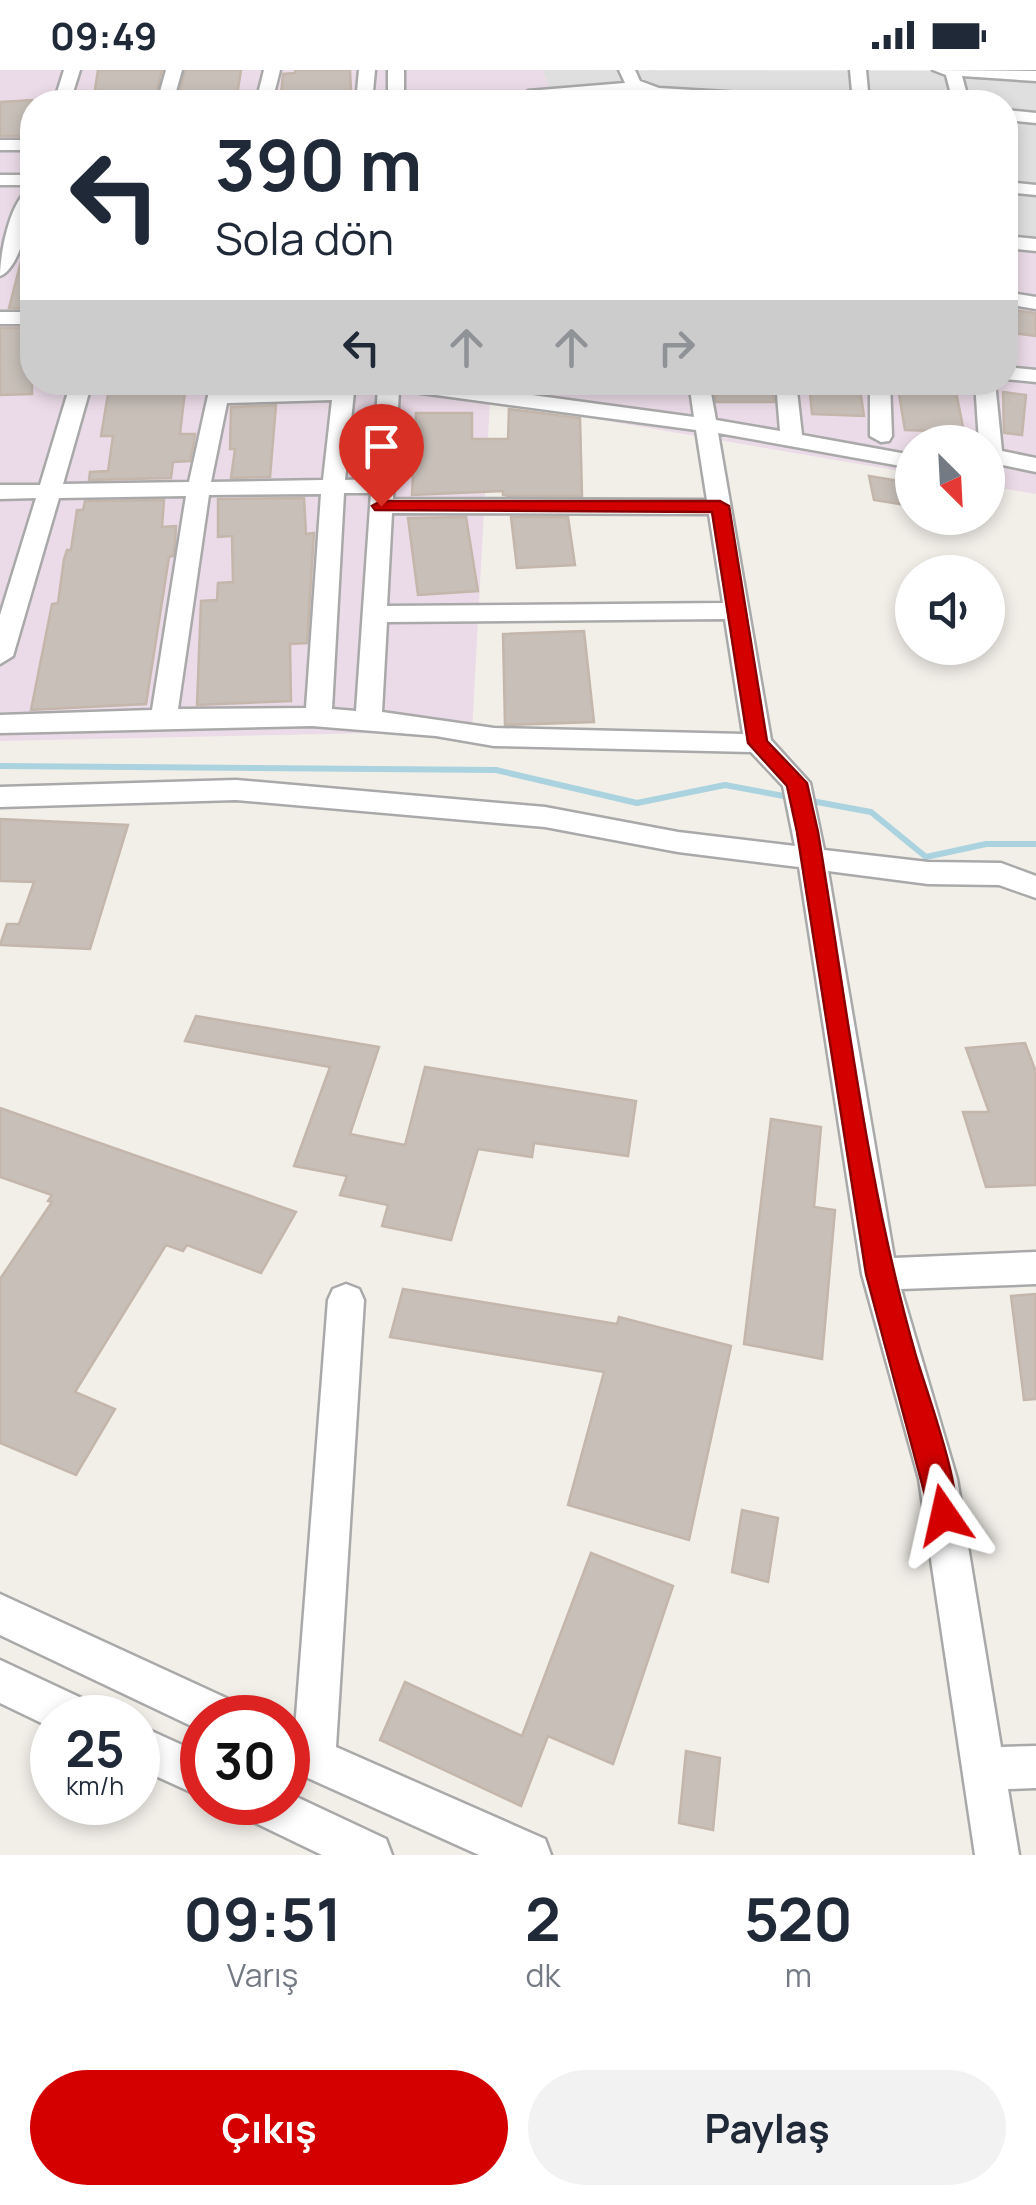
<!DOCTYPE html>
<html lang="tr">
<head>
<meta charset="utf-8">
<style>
	:root { --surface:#fff; --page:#f2f2f3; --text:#1f2937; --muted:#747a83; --accent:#d40000 }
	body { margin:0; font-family:Manrope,sans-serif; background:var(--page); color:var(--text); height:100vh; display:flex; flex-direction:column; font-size:38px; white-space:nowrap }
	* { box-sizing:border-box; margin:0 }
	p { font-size:32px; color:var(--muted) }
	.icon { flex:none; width:55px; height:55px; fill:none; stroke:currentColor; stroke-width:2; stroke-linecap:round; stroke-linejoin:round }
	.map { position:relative; height:1785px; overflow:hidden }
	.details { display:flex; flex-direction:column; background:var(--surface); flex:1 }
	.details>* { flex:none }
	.top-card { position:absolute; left:20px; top:20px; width:998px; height:305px; border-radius:40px; box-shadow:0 5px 15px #0003; background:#fff; color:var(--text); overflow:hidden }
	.needle { width:65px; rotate:156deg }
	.fabs { position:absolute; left:895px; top:355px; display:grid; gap:20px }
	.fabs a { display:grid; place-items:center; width:110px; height:110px; border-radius:50%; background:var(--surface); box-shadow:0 5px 15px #0003; font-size:50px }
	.speed { position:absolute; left:30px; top:1625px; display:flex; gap:20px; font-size:50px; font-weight:700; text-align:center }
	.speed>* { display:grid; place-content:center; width:130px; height:130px; border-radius:50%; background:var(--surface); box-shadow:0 5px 15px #0003; line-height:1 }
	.speed small { font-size:25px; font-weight:400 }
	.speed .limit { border:15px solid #d22; background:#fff; color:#111 }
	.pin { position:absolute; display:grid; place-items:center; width:85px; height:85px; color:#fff; margin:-102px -42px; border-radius:50% 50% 50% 0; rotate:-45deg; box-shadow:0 0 10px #0007 }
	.pin .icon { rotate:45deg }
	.me { position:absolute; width:110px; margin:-55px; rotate:349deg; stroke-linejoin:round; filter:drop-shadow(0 0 8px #0008) }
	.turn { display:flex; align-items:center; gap:35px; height:210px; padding:0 30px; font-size:45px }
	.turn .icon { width:130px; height:130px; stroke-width:2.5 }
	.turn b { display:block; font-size:70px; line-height:85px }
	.lanes { display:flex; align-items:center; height:95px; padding:0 30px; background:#0003; justify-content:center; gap:50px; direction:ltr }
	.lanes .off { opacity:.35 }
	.eta { display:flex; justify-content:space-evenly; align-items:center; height:170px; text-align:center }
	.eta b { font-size:60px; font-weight:700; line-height:70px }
	.button { display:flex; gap:20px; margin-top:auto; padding:20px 30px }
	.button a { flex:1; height:115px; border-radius:60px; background:var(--accent); color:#fff; font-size:40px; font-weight:700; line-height:115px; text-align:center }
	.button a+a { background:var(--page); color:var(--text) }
	.status { display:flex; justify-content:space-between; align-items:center; height:70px; padding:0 50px; background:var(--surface); direction:ltr }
	.status svg { height:28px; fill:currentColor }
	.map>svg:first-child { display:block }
	.residential { fill:#e0dfdf }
	.industrial { fill:#ebdbe8 }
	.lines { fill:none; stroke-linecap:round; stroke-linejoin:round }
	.stream { stroke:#aad3df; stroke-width:6 }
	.building { fill:#c7bfb8; stroke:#c4b6ab; stroke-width:2.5 }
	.minor-casing { stroke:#a9a9a9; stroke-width:5 }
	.minor { fill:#fff; fill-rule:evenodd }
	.route { fill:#d40000; stroke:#8a0000; stroke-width:2.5 }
</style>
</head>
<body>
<div class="status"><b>09:49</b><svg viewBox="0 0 49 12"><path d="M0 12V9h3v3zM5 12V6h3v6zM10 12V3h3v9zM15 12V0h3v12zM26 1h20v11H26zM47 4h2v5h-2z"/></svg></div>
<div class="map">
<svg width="1036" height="1785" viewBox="0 0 1036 1785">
	<rect width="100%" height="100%" fill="#f2efe9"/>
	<!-- residential -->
	<polygon class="residential" points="542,0 1036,1 1036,183 1005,180 1005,32 555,32"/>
	<!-- industrial -->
	<polygon class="industrial" points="0,0 542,0 555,32 32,32 32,312 1005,312 1005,180 1036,183 1036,424 988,416 988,372 912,372 912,403 490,331 472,661 0,671"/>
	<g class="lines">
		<!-- stream -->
		<g class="stream">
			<polyline points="0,696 496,700 637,733 725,715 789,727"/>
			<polyline points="806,730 871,742 926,787 986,774 1036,774"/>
		</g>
	</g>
	<!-- building -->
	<g class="building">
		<polygon points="98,0 162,0 154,32 93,32"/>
		<polygon points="185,0 241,0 236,32 177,32"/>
		<polygon points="295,0 350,0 351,21 346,21 346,32 286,32 286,23 281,24 283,4 295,3"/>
		<polygon points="32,30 32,66 0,66 0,32"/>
		<polygon points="26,172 32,173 32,238 9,238"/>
		<polygon points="1005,239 1036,243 1036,266 1005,262"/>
		<polygon points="0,258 32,258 32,324 0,325"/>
		<polygon points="110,312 186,312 180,364 195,364 194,371 190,391 173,392 171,408 89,410 90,402 108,401 113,366 101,366"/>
		<polygon points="713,312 772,312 774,332 716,332"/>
		<polygon points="809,312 859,312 864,346 812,344"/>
		<polygon points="897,312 954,312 964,362 905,360"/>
		<polygon points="1003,322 1026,325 1022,365 1004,363"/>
		<polygon points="276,335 270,407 231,408 235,379 230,379 231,337"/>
		<polygon points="509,339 580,348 582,426 509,426 503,425 503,421 412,425 416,343 472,343 472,369 508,369"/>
		<polygon points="869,406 912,413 912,436 874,430"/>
		<polygon points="304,428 306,464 314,463 307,573 290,574 291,631 197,635 201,531 217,530 218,513 233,512 232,466 218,467 218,429"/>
		<polygon points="164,430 162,457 176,456 175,474 173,486 169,487 146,634 31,640 52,534 58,533 64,489 67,480 71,480 77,440 83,440 85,431"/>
		<polygon points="466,447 478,521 418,525 408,448"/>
		<polygon points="511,447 568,447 575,495 517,498"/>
		<polygon points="584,561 594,652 505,655 503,564"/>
		<polygon points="0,749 128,755 90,879 0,875 7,854 19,854 34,812 0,811"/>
		<polygon points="196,946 379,977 350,1064 405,1075 425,997 636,1031 628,1086 534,1073 532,1087 478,1079 451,1170 382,1156 388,1135 340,1125 347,1106 294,1096 330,997 185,971"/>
		<polygon points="1025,973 1036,1002 1036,1115 986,1117 963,1042 989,1042 966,978"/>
		<polygon points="0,1038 296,1142 261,1203 187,1175 183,1181 166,1175 75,1322 115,1339 76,1405 0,1373 0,1209 52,1132 48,1131 52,1125 0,1107"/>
		<polygon points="771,1049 821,1057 814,1137 835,1140 822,1289 744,1274"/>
		<polygon points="403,1219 617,1254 619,1247 731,1276 689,1470 568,1435 604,1302 390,1267"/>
		<polygon points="1036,1224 1036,1329 1024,1330 1011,1226"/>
		<polygon points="742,1440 778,1448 768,1512 732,1502"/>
		<polygon points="591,1483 673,1516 613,1694 548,1666 521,1736 380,1670 405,1612 522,1666"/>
		<polygon points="686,1681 720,1688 713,1760 679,1753"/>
	</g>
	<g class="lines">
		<!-- minor casing -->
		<g class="minor-casing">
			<g id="minor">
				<polygon points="64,0 80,0 70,32 54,32"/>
				<polygon points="166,0 182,0 173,32 157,32"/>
				<polygon points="264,0 280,0 272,32 256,32"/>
				<polygon points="359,0 375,0 372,32 356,32"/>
				<rect x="388" y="0" width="16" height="32"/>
				<polygon points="619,0 635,0 640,11 659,18 809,27 817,32 735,32 622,22 528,31 520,26 528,21 625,13"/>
				<polygon points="850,0 866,0 869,32 853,32"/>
				<polygon points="933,0 1036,1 1036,11 962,6 969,32 953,32 946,5"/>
				<polygon points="1005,40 1036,43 1036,53 1005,50"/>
				<rect x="0" y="70" width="32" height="10"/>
				<rect x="0" y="105" width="32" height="10"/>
				<polygon points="1005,112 1036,115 1036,125 1005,122"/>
				<path d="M32,118C33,138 21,198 0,206C0,184 10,127 32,118Z"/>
				<polygon points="1005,166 1036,169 1036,181 1005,178"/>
				<polygon points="1005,222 1036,227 1036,239 1005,234"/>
				<rect x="0" y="242" width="32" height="12"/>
				<polygon points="1005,297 1036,300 1036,312 1005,309"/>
				<path d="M71,312H92L63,414L189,412L211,312H231L230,320L334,317L335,312H355L345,410L372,409L378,317L375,312H436L694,347L689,312H709L716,350L780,361L776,312H796L802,365L912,385V398L718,363L771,670L810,713L824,780L928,792L1001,793L1036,806V828L999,815L928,814L828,801L894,1188L1036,1182V1214L901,1219L957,1409L1001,1677L1036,1676V1718L1008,1719L1019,1785H975L919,1409L862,1204L799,797L678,782L545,757L236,730L0,737V717L236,710L545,737L678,762L795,776L783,716L751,682L494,676L436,666L312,656L0,663V645L152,640L186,426L59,428L13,586L0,594V545L36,428L0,429V415H40ZM399,320L696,360L707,430L393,429ZM332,330L323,410L211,412L227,333ZM344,423H371L356,641L332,639ZM321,424L306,638L178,639L209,425ZM392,443L709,444L723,533L387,536ZM725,549L743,664L494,658L382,642L387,552Z"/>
				<polygon points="870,312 890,312 892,366 889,371 881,372 870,366"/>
				<polygon points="975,312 995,312 1002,381 1036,388 1036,402 988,392 988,372 979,372"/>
				<polygon points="346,1214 359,1219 364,1230 336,1677 545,1769 551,1785 479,1785 288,1699 288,1656 295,1659 328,1230 333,1219"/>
				<polygon points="0,1524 237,1633 243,1648 202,1648 202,1661 0,1565"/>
				<polygon points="0,1590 92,1633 98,1648 52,1648 52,1658 0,1633"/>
				<polygon points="138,1655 202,1684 202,1727 138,1698"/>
				<polygon points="288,1723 386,1769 392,1785 322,1785 243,1747 237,1732 288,1732"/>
			</g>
		</g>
		<!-- minor -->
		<use href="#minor" class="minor"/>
	</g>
	<!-- route -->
	<path class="route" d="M381,431H720L729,436L767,671L807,713L818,762C847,936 867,1116 916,1286C926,1320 966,1427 954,1455L944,1460L933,1455L866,1204L797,762L787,716L748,673L712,442L375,440L372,436Z"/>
</svg>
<div class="fabs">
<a><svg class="needle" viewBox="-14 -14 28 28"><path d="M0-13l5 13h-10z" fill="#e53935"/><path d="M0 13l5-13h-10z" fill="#747a83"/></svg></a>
<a><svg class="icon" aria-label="sound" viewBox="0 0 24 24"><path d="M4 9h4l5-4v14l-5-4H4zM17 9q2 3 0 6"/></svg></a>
</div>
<div class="speed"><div>25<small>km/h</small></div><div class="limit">30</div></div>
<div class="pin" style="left:381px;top:436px;background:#d93025"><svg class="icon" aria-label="arrive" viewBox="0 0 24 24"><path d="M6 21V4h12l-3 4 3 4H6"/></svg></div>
<svg class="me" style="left:944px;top:1445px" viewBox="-20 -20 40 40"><path d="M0-17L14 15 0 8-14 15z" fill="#d40000" stroke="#fff" stroke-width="4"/></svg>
<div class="top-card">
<div class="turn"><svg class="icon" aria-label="left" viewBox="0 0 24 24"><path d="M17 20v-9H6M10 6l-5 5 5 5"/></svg><div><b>390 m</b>Sola dön</div></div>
<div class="lanes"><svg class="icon" aria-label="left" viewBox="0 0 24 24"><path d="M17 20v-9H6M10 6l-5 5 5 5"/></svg><svg class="icon off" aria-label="ahead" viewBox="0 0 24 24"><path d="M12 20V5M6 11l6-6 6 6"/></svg><svg class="icon off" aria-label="ahead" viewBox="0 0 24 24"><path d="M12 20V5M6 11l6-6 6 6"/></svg><svg class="icon off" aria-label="right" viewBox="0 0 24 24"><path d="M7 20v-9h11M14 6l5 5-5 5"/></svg></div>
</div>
</div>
<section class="details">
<div class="eta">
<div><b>09:51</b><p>Varış</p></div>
<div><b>2</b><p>dk</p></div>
<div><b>520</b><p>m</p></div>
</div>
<div class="button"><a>Çıkış</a><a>Paylaş</a></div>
</section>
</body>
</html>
